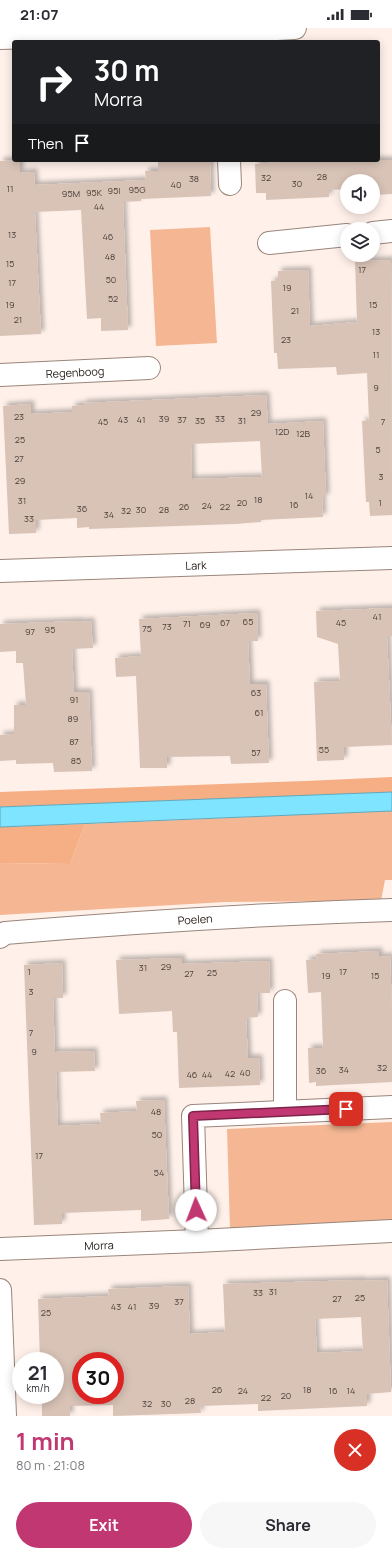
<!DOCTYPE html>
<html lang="en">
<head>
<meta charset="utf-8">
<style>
	:root { --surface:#fff; --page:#f7f7f7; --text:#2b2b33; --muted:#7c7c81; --accent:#c13771 }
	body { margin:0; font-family:Manrope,sans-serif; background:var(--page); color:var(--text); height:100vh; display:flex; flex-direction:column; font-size:15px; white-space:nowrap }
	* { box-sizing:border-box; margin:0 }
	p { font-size:13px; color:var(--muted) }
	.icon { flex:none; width:22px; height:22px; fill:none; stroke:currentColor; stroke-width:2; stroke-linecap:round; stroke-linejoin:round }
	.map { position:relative; height:1388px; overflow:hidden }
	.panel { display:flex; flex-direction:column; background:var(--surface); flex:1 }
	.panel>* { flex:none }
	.top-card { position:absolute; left:12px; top:12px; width:368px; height:122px; border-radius:4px; box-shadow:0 2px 10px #0003; background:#202124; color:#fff; overflow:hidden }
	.fabs { position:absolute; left:340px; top:146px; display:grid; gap:8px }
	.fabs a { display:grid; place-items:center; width:40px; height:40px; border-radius:50%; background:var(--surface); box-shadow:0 2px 10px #0003; font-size:20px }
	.speed { position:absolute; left:12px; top:1324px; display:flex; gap:8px; font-size:20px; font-weight:700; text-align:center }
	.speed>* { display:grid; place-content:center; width:52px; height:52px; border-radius:50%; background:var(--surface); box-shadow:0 2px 10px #0003; line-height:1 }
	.speed small { font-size:10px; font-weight:400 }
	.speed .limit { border:6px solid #d22; background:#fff; color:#111 }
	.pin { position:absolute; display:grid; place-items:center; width:34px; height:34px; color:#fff; margin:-17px; border-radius:8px; box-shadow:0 2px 6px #0006 }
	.me { position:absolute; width:44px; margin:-22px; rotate:358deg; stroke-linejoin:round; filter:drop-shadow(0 0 3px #0008) }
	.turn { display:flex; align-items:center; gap:14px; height:84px; padding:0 16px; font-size:18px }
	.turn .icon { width:52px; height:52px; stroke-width:2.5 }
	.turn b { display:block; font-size:28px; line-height:34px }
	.then { display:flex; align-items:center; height:38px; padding:0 16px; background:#0003; gap:8px; font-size:15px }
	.round { display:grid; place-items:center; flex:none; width:42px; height:42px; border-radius:21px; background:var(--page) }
	.summary { display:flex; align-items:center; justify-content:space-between; height:68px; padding:0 16px }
	h1 { font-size:24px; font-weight:700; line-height:30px; color:var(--accent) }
	.cta { display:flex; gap:8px; margin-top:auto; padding:8px 16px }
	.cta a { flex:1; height:46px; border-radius:24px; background:var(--accent); color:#fff; font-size:16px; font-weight:700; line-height:46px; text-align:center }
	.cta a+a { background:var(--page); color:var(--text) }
	.status { display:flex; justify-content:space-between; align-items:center; height:28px; padding:0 20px; background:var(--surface); direction:ltr }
	.status svg { height:11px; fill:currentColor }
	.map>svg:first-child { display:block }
	.green { fill:#f5b793 }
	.forest { fill:#f6ae84 }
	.water { fill:#7ee4ff; stroke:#62a6b8 }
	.building { fill:#d9c3b7; fill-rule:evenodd; filter:url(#shadow) }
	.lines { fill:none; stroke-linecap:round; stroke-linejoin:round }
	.minor-casing { stroke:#9a857a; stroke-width:24 }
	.minor { stroke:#fff; stroke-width:22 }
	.route-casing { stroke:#7d2449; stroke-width:10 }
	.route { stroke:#c13771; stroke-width:7 }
	.labels { text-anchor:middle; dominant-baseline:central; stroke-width:3; stroke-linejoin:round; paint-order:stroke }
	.number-label { font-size:9px; fill:#4e423c }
	.street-label { font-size:11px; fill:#1f1713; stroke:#fff }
</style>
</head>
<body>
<div class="status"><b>21:07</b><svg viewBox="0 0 49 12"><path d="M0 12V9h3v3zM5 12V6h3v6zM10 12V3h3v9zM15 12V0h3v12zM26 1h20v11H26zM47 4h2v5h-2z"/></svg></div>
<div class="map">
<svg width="392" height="1388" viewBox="0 0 392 1388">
	<defs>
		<filter id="shadow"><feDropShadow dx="3.5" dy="-3.5" stdDeviation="2" flood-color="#0004"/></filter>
	</defs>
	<rect width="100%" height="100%" fill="#fff1ea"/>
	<!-- green -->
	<g class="green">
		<polygon points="210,199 217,315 156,318 150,202"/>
		<polygon points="392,783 392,852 385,852 381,873 225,874 0,887 0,835 70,836 85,796"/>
		<polygon points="392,1094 392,1196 230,1202 227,1101"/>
	</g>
	<!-- forest -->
	<g class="forest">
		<polygon points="392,749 392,764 0,779 0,764 306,753"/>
		<polygon points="85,796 70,836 0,835 0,799"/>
	</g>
	<!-- water -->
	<polygon class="water" points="392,764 392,783 0,799 0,779"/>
	<!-- building -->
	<g class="building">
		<polygon points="20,132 20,145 34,144 35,157 146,152 145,143 158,143 158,132 210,132 211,168 141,171 141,173 123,174 128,302 101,303 101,290 87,291 81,182 35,184 41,306 0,308 0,133"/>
		<polygon points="293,132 392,132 392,166 373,167 373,153 347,153 347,161 329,162 329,169 266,172 266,165 256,165 255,136 293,133"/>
		<polygon points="391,232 392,487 370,488 369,474 366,474 362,393 369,393 367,345 337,347 336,339 278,341 277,325 274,325 271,253 278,252 278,243 308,242 310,298 357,294 355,233"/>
		<path d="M266,367L268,396L323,393L326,469H322L323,489L261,492V494L235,496L89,501V499L77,500V490L36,492V505L9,506L3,378L31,376V386L72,384V378L83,377V375ZM260,413L262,449L192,451L191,416Z"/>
		<polygon points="392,580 392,608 387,608 392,717 344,719 344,732 317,733 314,654 340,653 338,616 317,609 316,583"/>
		<polygon points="257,585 258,613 248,613 250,656 266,656 269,735 231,736 230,728 167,729 167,740 140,740 136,648 116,649 115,630 141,628 139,591"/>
		<polygon points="80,593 80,594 91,593 93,620 72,621 74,664 89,664 92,743 54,744 53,735 16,736 16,732 0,733 0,707 14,706 14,677 26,677 23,635 16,635 16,623 0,624 0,596"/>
		<polygon points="379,923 379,929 390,928 392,983 392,1054 316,1058 316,1054 309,1055 308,1020 323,1020 321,964 308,965 306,932 317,931 316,926"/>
		<polygon points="182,930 182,936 269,933 270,965 257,965 258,989 246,990 248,1030 259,1030 260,1057 179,1060 177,1004 173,1004 172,983 119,986 116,932"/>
		<polygon points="62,935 63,970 53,970 55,1024 94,1023 95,1043 56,1044 58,1098 101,1096 100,1085 137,1083 136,1073 164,1072 169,1191 141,1193 141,1182 62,1185 62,1196 34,1197 24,937"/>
		<path d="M361,1252L362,1253L387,1252L391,1364L367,1366V1378L258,1383V1376L200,1378L201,1385L113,1388V1377L70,1378V1388H42V1367H55V1333H40L38,1271L109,1268L108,1261L188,1258L190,1306L225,1304L223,1256ZM361,1289L363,1323L317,1325L315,1291ZM81,1333H115V1367H81Z"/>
	</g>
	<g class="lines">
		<!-- minor casing -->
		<g class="minor-casing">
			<g id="minor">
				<polyline points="0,10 221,4 295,0"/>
				<polyline points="229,132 230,156"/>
				<polyline points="373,205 392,203"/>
				<polyline points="269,215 347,207"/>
				<polyline points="0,347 149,340"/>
				<polyline points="0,543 392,530"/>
				<path d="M0,909L5,905C134,894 263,886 392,882"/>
				<polyline points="285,973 285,1083"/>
				<polyline points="197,1213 193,1088 392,1079"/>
				<polyline points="0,1221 197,1213 392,1203"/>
				<polyline points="0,1262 5,1388"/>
			</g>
		</g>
		<!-- minor -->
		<use href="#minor" class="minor"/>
	</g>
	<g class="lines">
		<!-- route casing -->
		<g class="route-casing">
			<polyline id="route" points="196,1182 193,1088 346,1081"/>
		</g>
		<!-- route -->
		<use href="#route" class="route"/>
	</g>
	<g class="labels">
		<!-- number labels -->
		<g class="number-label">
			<text x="322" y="148">28</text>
			<text x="266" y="149">32</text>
			<text x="194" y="150">38</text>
			<text x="297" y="155">30</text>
			<text x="176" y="156">40</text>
			<text x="10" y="160">11</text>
			<text x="137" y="161">95G</text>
			<text x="114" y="162">95I</text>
			<text x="94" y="164">95K</text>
			<text x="71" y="165">95M</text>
			<text x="99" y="178">44</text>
			<text x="12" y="206">13</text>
			<text x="108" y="208">46</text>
			<text x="110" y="228">48</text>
			<text x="10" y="235">15</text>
			<text x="362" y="241">17</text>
			<text x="111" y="251">50</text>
			<text x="12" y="254">17</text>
			<text x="287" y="259">19</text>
			<text x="113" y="270">52</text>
			<text x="10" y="276">19</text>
			<text x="373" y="276">15</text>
			<text x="295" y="282">21</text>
			<text x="18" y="291">21</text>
			<text x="376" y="303">13</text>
			<text x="286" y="311">23</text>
			<text x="376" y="326">11</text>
			<text x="376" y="359">9</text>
			<text x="256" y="384">29</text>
			<text x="19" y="388">23</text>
			<text x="164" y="390">39</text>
			<text x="220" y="390">33</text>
			<text x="123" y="391">43</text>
			<text x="141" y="391">41</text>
			<text x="182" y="391">37</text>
			<text x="200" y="392">35</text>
			<text x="242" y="392">31</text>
			<text x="103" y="393">45</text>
			<text x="383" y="393">7</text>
			<text x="282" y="403">12D</text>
			<text x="303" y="405">12B</text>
			<text x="20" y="411">25</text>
			<text x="378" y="421">5</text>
			<text x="19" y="430">27</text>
			<text x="381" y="448">3</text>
			<text x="20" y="452">29</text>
			<text x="309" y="467">14</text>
			<text x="258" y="471">18</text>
			<text x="22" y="472">31</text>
			<text x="242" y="474">20</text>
			<text x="380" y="474">1</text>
			<text x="294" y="476">16</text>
			<text x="207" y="477">24</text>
			<text x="184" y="478">26</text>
			<text x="225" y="478">22</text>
			<text x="82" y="480">36</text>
			<text x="141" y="481">30</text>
			<text x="164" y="481">28</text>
			<text x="126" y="482">32</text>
			<text x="109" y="486">34</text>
			<text x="29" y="490">33</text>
			<text x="377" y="588">41</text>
			<text x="248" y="593">65</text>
			<text x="225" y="594">67</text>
			<text x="341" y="594">45</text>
			<text x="187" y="595">71</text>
			<text x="205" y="596">69</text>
			<text x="167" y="598">73</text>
			<text x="147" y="600">75</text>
			<text x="50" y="601">95</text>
			<text x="30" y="603">97</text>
			<text x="256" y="664">63</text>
			<text x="74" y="671">91</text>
			<text x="259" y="684">61</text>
			<text x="73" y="690">89</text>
			<text x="74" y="713">87</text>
			<text x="324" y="721">55</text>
			<text x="256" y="724">57</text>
			<text x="76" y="732">85</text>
			<text x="166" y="938">29</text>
			<text x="143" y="939">31</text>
			<text x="29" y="943">1</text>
			<text x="343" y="943">17</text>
			<text x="212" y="944">25</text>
			<text x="189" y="945">27</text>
			<text x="326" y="947">19</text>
			<text x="375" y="947">15</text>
			<text x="31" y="963">3</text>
			<text x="31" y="1004">7</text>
			<text x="34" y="1023">9</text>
			<text x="382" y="1039">32</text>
			<text x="344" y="1041">34</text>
			<text x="321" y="1042">36</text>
			<text x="245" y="1044">40</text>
			<text x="230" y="1045">42</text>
			<text x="192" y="1046">46</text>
			<text x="207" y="1046">44</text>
			<text x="156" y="1083">48</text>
			<text x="157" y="1106">50</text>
			<text x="39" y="1127">17</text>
			<text x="159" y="1144">54</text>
			<text x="273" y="1263">31</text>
			<text x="258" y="1264">33</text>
			<text x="360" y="1269">25</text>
			<text x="337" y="1270">27</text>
			<text x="179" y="1273">37</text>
			<text x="154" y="1277">39</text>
			<text x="116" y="1278">43</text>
			<text x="132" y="1278">41</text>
			<text x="46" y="1284">25</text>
			<text x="217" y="1361">26</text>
			<text x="307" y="1361">18</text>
			<text x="243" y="1362">24</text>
			<text x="333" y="1362">16</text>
			<text x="351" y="1362">14</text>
			<text x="286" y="1367">20</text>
			<text x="266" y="1369">22</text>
			<text x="190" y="1372">28</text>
			<text x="147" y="1375">32</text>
			<text x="166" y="1375">30</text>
		</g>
		<!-- street labels -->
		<g class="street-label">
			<text transform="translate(75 344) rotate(-3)">Regenboog</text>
			<text transform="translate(196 537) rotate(-2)">Lark</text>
			<text transform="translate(195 891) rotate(-4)">Poelen</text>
			<text transform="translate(99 1217) rotate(-2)">Morra</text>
		</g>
	</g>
</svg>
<div class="fabs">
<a><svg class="icon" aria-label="sound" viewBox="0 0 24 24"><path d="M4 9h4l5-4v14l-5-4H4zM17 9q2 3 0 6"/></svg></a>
<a><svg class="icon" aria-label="layers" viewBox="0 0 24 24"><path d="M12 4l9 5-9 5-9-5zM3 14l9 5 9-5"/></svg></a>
</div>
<div class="speed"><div>21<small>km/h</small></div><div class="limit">30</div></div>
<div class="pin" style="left:346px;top:1081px;background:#d93025"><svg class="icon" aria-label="arrive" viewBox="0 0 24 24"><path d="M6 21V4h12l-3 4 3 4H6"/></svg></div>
<svg class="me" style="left:196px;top:1182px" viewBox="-20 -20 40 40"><circle r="19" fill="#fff"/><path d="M0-13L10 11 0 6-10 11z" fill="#c13771"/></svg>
<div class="top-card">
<div class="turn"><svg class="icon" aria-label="right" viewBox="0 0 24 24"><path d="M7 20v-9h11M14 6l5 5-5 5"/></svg><div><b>30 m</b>Morra</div></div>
<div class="then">Then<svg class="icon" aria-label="arrive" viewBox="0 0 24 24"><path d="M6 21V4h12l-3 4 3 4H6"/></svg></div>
</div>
</div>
<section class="panel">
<div class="summary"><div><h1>1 min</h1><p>80 m · 21:08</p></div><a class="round" style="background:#d93025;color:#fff"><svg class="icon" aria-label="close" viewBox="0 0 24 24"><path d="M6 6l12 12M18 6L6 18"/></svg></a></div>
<div class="cta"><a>Exit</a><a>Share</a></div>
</section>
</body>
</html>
